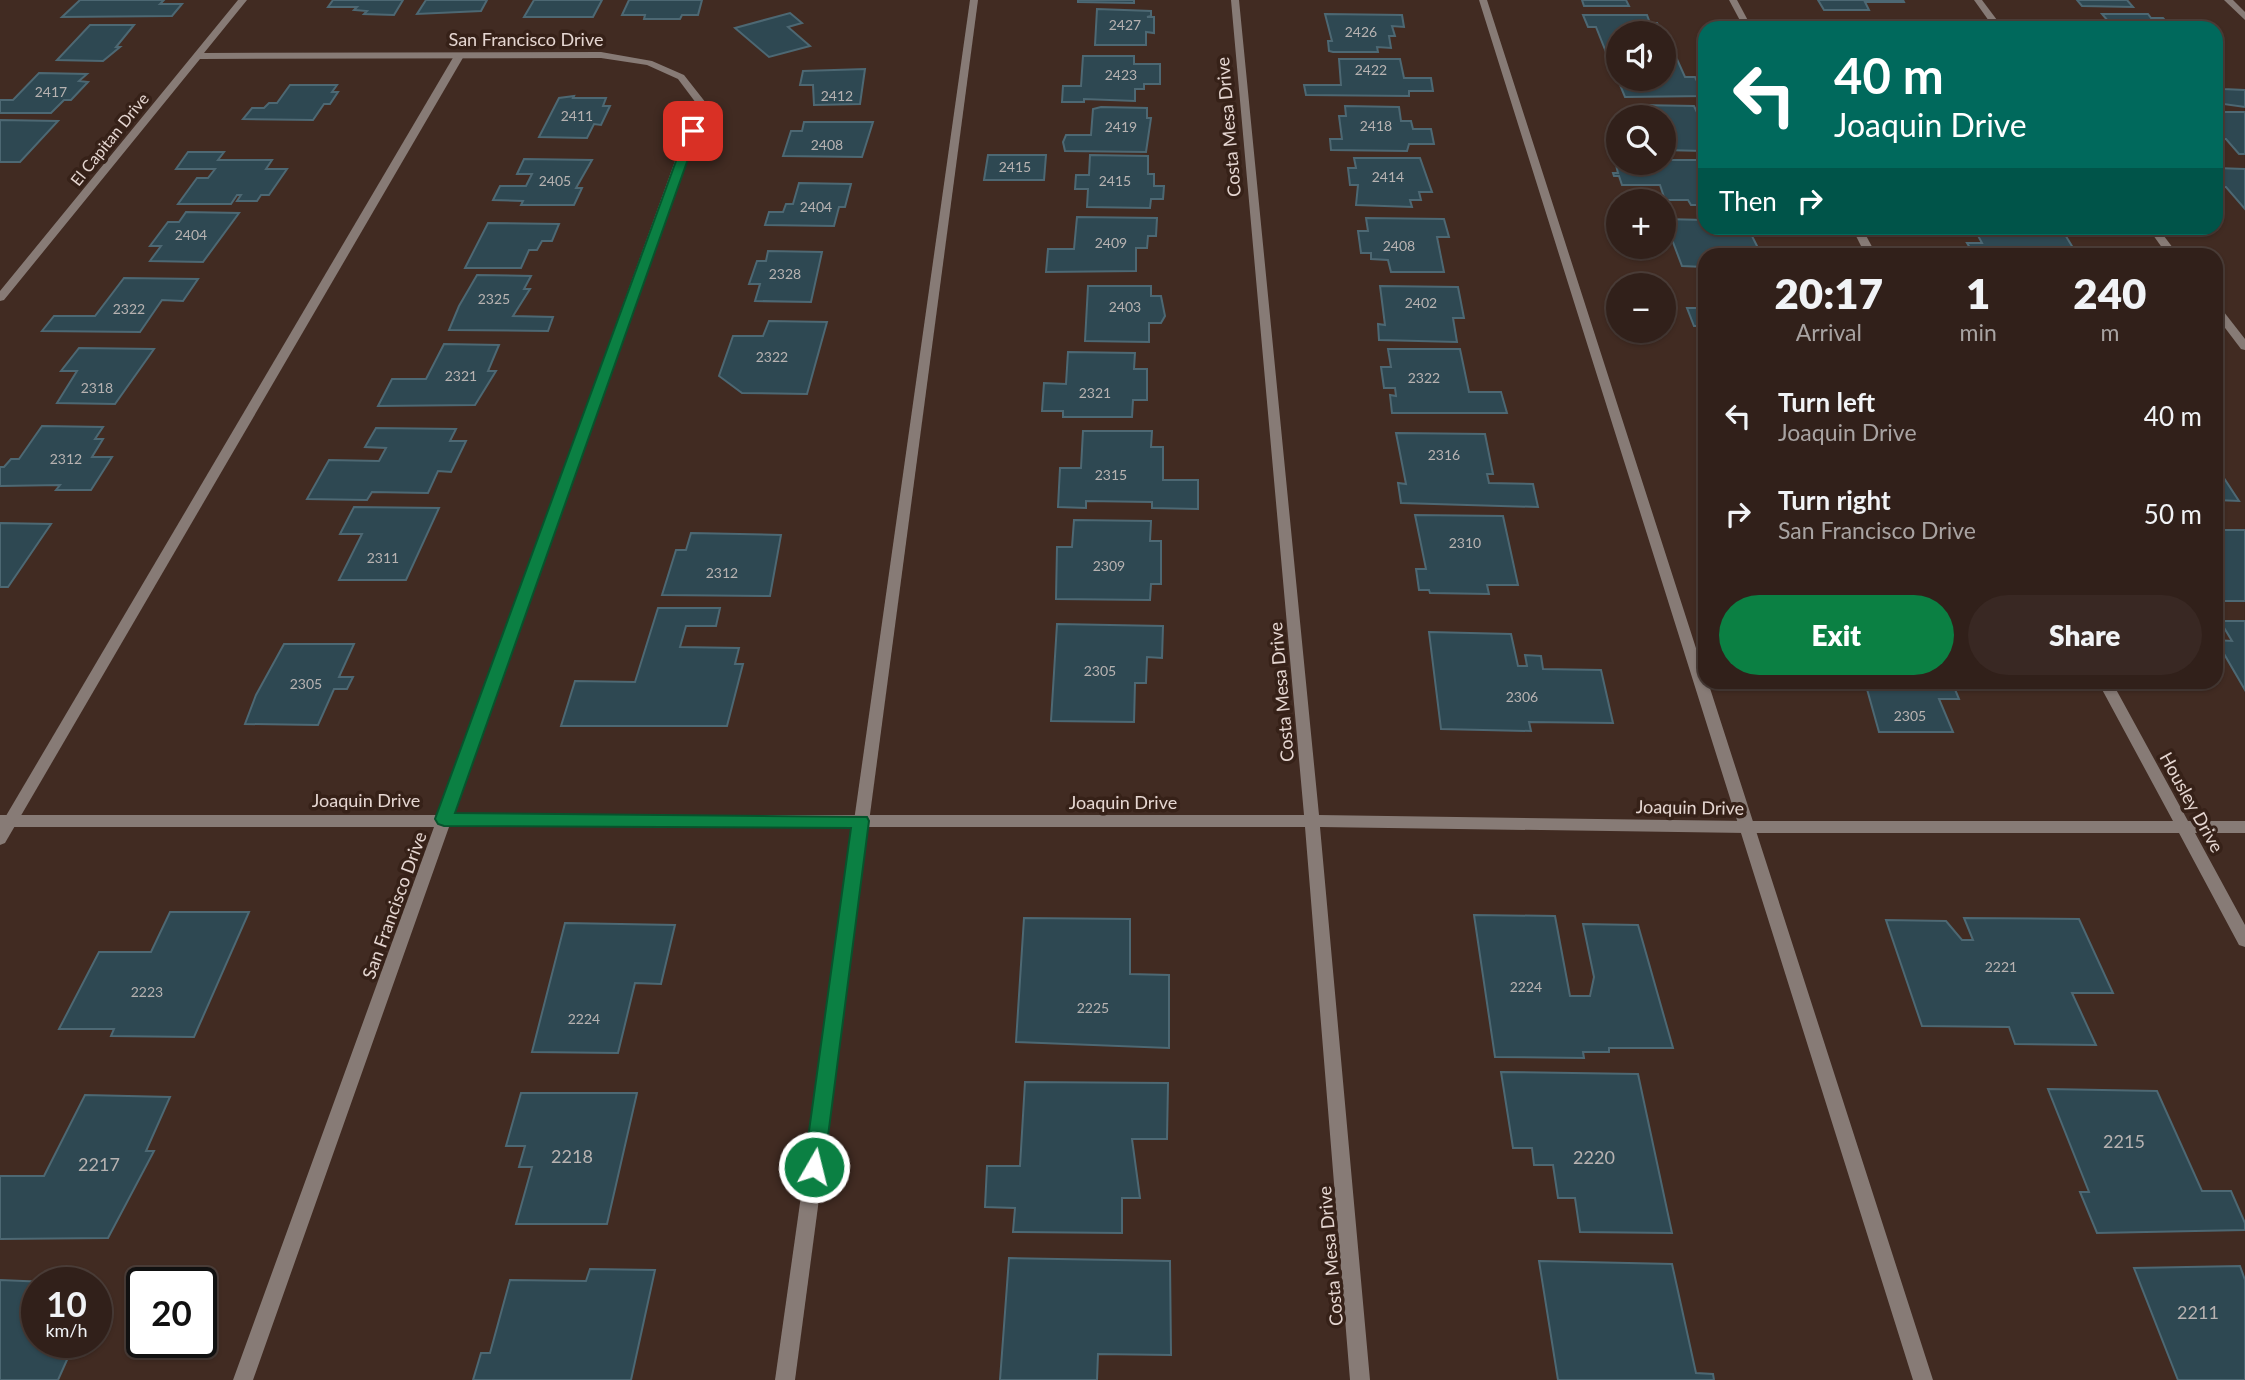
<!DOCTYPE html>
<html lang="en">
<head>
<meta charset="utf-8">
<style>
	:root { --surface:#31201a; --page:#392823; --text:#f1f3f6; --muted:#a8a3a2; --line:#4c3e39; --accent:#0b8043 }
	body { margin:0; font-family:Lato,sans-serif; background:var(--page); color:var(--text); height:100vh; display:flex; flex-direction:column; font-size:26px; white-space:nowrap }
	* { box-sizing:border-box; margin:0 }
	p { font-size:23px; color:var(--muted) }
	.icon { flex:none; width:38px; height:38px; fill:none; stroke:currentColor; stroke-width:2; stroke-linecap:round; stroke-linejoin:round }
	.map { position:relative; flex:1; overflow:hidden }
	.side { position:absolute; left:1698px; top:248px; width:525px; height:441px; display:flex; flex-direction:column; background:var(--surface); border-radius:21px; box-shadow:0 2px 5px #0004,0 0 0 2px var(--line) }
	.side>* { flex:none }
	.guide { position:absolute; left:1698px; top:21px; width:525px; height:214px; border-radius:21px; box-shadow:0 2px 5px #0004,0 0 0 2px var(--line); background:#00695c; color:#fff; overflow:hidden }
	.controls { position:absolute; left:1606px; top:21px; display:grid; gap:14px }
	.controls a { display:grid; place-items:center; width:70px; height:70px; border-radius:50%; background:var(--surface); box-shadow:0 2px 5px #0004,0 0 0 2px var(--line); font-size:35px }
	.speed { position:absolute; left:21px; top:1267px; display:flex; gap:14px; font-size:35px; font-weight:700; text-align:center }
	.speed>* { display:grid; place-content:center; width:91px; height:91px; border-radius:50%; background:var(--surface); box-shadow:0 2px 5px #0004,0 0 0 2px var(--line); line-height:1 }
	.speed small { font-size:18px; font-weight:400 }
	.speed .limit { border:4px solid #111; border-radius:10px; background:#fff; color:#111 }
	.pin { position:absolute; display:grid; place-items:center; width:60px; height:60px; color:#fff; margin:-30px; border-radius:14px; box-shadow:0 4px 10px #0006 }
	.me { position:absolute; width:77px; margin:-38px; rotate:8deg; stroke-linejoin:round; filter:drop-shadow(0 0 5px #0008) }
	.turn { display:flex; align-items:center; gap:24px; height:147px; padding:0 21px; font-size:32px }
	.turn .icon { width:91px; height:91px; stroke-width:2.5 }
	.turn b { display:block; font-size:49px; line-height:60px }
	.then { display:flex; align-items:center; height:66px; padding:0 21px; background:#0003; gap:14px; font-size:26px }
	.eta { display:flex; justify-content:space-evenly; align-items:center; height:119px; text-align:center }
	.eta b { font-size:42px; font-weight:800; line-height:49px }
	.button { display:flex; gap:14px; margin-top:auto; padding:14px 21px }
	.button a { flex:1; height:80px; border-radius:42px; background:var(--accent); color:#fff; font-size:28px; font-weight:800; line-height:80px; text-align:center }
	.button a+a { background:var(--page); color:var(--text) }
	ul { padding:0; list-style:none }
	li { display:flex; align-items:center; gap:21px; height:98px; padding:0 21px }
	li div { flex:1 }
	li b { display:block; font-size:26px }
	li em { font-style:normal }
	.map>svg:first-child { display:block }
	.building { fill:#2e4852; stroke:#4d6873; stroke-width:2 }
	.lines { fill:none; stroke-linecap:round; stroke-linejoin:round }
	.lane { fill:#877b76; fill-rule:evenodd }
	.street { fill:#877b76; fill-rule:evenodd }
	.route { fill:#0b8043; stroke:#07532c; stroke-width:2 }
	.labels { text-anchor:middle; dominant-baseline:central; stroke-width:7; stroke-linejoin:round; paint-order:stroke }
	.number-label { font-size:14px; fill:#b7b2b1 }
	.far-street-label { font-size:16px; fill:#e5d6d1; stroke:#362118 }
	.street-label { font-size:18px; fill:#e5d6d1; stroke:#362118 }
	.near-number-label { font-size:18px; fill:#b7b2b1 }
</style>
</head>
<body>
<div class="map">
<svg width="2245" height="1380" viewBox="0 0 2245 1380">
	<rect width="100%" height="100%" fill="#412b22"/>
	<!-- building -->
	<g class="building">
		<polygon points="80,0 164,0 160,4 182,4 172,16 62,17"/>
		<polygon points="333,0 403,0 394,15 364,14 367,11 354,10 357,7 328,7"/>
		<polygon points="426,0 487,0 481,11 417,14"/>
		<polygon points="534,0 602,0 593,17 524,17"/>
		<polygon points="629,0 702,0 698,15 682,15 680,19 644,19 645,15 622,15"/>
		<polygon points="1078,0 1134,0 1134,3 1078,2"/>
		<polygon points="1582,0 1626,0 1629,6 1584,6"/>
		<polygon points="1818,0 1903,0 1904,2 1865,2 1869,10 1824,10"/>
		<polygon points="2077,0 2127,0 2133,7 2082,6"/>
		<polygon points="1097,9 1151,11 1151,16 1147,17 1154,17 1154,33 1146,32 1146,45 1095,45"/>
		<polygon points="790,13 802,23 788,27 810,46 769,57 735,28"/>
		<polygon points="1325,14 1402,15 1404,27 1392,26 1395,36 1389,36 1391,48 1377,47 1378,52 1333,52 1329,51 1328,41 1332,41"/>
		<polygon points="2102,14 2148,14 2151,18 2163,18 2172,28 2114,28"/>
		<polygon points="1583,15 1647,15 1650,23 1657,23 1662,33 1619,33 1619,52 1606,52 1596,27 1588,27"/>
		<polygon points="90,25 134,25 116,47 120,47 103,61 57,60"/>
		<polygon points="1835,25 1894,25 1896,28 1837,28"/>
		<polygon points="1083,56 1134,56 1134,64 1160,64 1160,84 1144,84 1144,89 1135,89 1135,101 1084,99 1084,102 1062,102 1063,86 1081,86"/>
		<polygon points="1608,56 1619,57 1619,79 1664,79 1664,57 1676,57 1685,77 1695,77 1704,96 1625,97"/>
		<polygon points="1339,59 1400,59 1404,78 1431,78 1433,91 1409,91 1409,96 1306,95 1304,85 1341,85"/>
		<polygon points="865,69 860,104 814,105 813,85 800,85 803,71"/>
		<polygon points="39,73 87,74 79,81 88,82 71,100 64,100 51,113 0,113 0,100 13,100"/>
		<polygon points="2216,81 2223,89 2245,90 2245,107 2216,103"/>
		<polygon points="290,85 337,85 332,92 338,92 330,104 324,104 313,120 243,119 252,108 264,108 269,103 277,103"/>
		<polygon points="574,96 573,98 606,98 603,106 610,106 601,125 594,124 587,138 539,137 559,98"/>
		<polygon points="1639,105 1694,106 1704,127 1704,151 1664,150 1664,117 1643,117"/>
		<polygon points="1345,106 1399,107 1401,121 1411,121 1413,129 1431,129 1434,144 1409,144 1407,151 1331,150 1330,139 1342,139 1339,116 1346,116"/>
		<polygon points="1101,107 1147,108 1147,118 1151,118 1146,152 1065,151 1063,142 1066,135 1091,135 1093,109"/>
		<polygon points="2216,112 2245,112 2245,154 2239,154 2226,139 2216,139"/>
		<polygon points="0,120 58,121 20,162 0,162"/>
		<polygon points="804,122 873,122 862,157 783,156 791,131 802,131"/>
		<polygon points="188,152 224,152 218,160 272,160 266,169 287,169 269,195 261,195 257,201 237,201 241,195 237,195 231,204 178,204 197,178 208,178 215,169 176,169"/>
		<polygon points="988,155 1046,155 1044,180 984,180"/>
		<polygon points="1090,155 1148,156 1148,174 1154,174 1154,186 1164,186 1163,199 1151,199 1150,208 1087,207 1088,189 1075,189 1076,175 1089,175"/>
		<polygon points="1354,158 1420,158 1432,192 1419,192 1421,200 1410,200 1412,207 1356,205 1358,185 1350,185 1348,168 1356,168"/>
		<polygon points="524,159 592,160 576,188 582,188 574,205 521,205 523,201 493,200 500,186 526,186 532,174 517,174"/>
		<polygon points="1664,160 1704,160 1704,205 1691,205 1688,200 1665,200 1660,185 1622,185 1619,176 1614,176 1613,173 1618,173 1616,165 1653,166 1652,163 1664,163"/>
		<polygon points="2216,168 2245,169 2245,209 2226,187 2216,187"/>
		<polygon points="799,183 851,184 845,207 839,207 834,226 765,225 769,212 783,212 786,204 793,204"/>
		<polygon points="186,212 239,213 203,262 150,261 161,246 150,246 168,222 179,222"/>
		<polygon points="1077,217 1157,218 1156,236 1148,236 1147,248 1136,248 1136,271 1046,272 1048,249 1074,249"/>
		<polygon points="1366,218 1444,219 1449,237 1437,237 1444,272 1391,272 1388,260 1371,259 1371,253 1361,253 1358,231 1368,231"/>
		<polygon points="1665,219 1704,220 1704,228 1748,228 1760,252 1769,252 1770,256 1704,256 1704,267 1682,266 1671,237 1664,237 1664,227 1668,227"/>
		<polygon points="488,223 559,224 552,241 542,241 537,250 529,250 521,268 465,268"/>
		<polygon points="1976,232 2064,233 2078,256 1975,256 1967,243 1982,243"/>
		<polygon points="768,251 822,252 811,302 755,301 760,284 749,284 757,261 766,261"/>
		<polygon points="477,275 531,276 524,289 530,289 513,316 553,317 548,331 449,330 459,306"/>
		<polygon points="124,278 198,279 183,301 162,300 140,332 42,331 54,316 95,316"/>
		<polygon points="1088,286 1151,286 1151,296 1161,296 1165,316 1161,323 1149,323 1149,342 1085,341"/>
		<polygon points="1380,286 1458,287 1464,318 1453,318 1457,342 1379,340 1378,324 1385,325"/>
		<polygon points="1687,308 1704,308 1704,326 1694,326"/>
		<polygon points="769,321 827,322 807,394 742,393 719,376 733,336 763,336"/>
		<polygon points="444,344 499,345 488,371 496,371 475,405 378,406 392,379 426,379"/>
		<polygon points="79,348 154,349 115,404 57,403 77,371 61,371"/>
		<polygon points="1388,349 1460,349 1469,392 1501,392 1507,413 1392,413 1390,395 1396,396 1395,388 1384,388 1381,367 1391,367"/>
		<polygon points="1068,352 1135,353 1134,369 1147,369 1147,400 1133,400 1132,417 1063,417 1063,411 1042,411 1044,383 1066,384"/>
		<polygon points="42,426 103,427 95,439 103,439 92,457 112,457 91,490 56,490 60,485 0,486 0,467 4,467 11,459 19,459"/>
		<polygon points="376,428 456,429 450,441 466,441 451,472 438,471 428,493 372,492 367,500 307,499 329,460 379,461 386,448 365,447"/>
		<polygon points="1083,431 1152,431 1151,447 1163,447 1163,480 1198,480 1198,509 1152,508 1152,502 1086,501 1086,508 1058,507 1060,468 1081,468"/>
		<polygon points="1396,433 1485,434 1493,474 1487,474 1489,483 1533,484 1538,507 1401,503 1398,483 1406,484"/>
		<polygon points="2216,466 2239,501 2216,500"/>
		<polygon points="354,507 439,508 406,580 339,580 362,534 340,534"/>
		<polygon points="1415,515 1503,516 1518,585 1487,585 1489,594 1430,593 1429,590 1419,590 1416,569 1426,569"/>
		<polygon points="1074,520 1151,521 1150,541 1161,541 1161,584 1151,584 1150,600 1056,599 1057,547 1072,547"/>
		<polygon points="0,523 51,524 8,587 0,587"/>
		<rect x="2216" y="530" width="29" height="71"/>
		<polygon points="691,533 781,535 770,596 662,595 676,550 686,550"/>
		<polygon points="658,608 720,608 716,626 686,626 680,647 739,648 735,664 743,664 727,726 561,726 575,681 635,682"/>
		<polygon points="2220,621 2245,621 2245,690 2216,640 2232,641"/>
		<polygon points="1057,624 1163,626 1162,658 1147,657 1146,683 1135,683 1134,722 1051,721"/>
		<polygon points="1429,632 1511,634 1518,666 1527,666 1525,655 1541,656 1543,669 1601,670 1613,723 1529,722 1531,731 1441,729"/>
		<polygon points="284,644 354,644 339,677 353,677 347,689 334,689 318,725 245,724 256,695"/>
		<polygon points="1865,682 1952,682 1959,699 1939,699 1953,732 1879,732"/>
		<polygon points="170,912 249,912 194,1037 111,1036 114,1029 59,1029 99,952 151,952"/>
		<polygon points="1474,915 1555,916 1570,996 1590,996 1594,977 1583,924 1638,925 1673,1048 1609,1048 1609,1052 1583,1052 1584,1058 1495,1057"/>
		<polygon points="1024,918 1130,919 1130,974 1169,975 1169,1048 1016,1042"/>
		<polygon points="1964,918 2079,919 2113,993 2072,993 2096,1045 2015,1044 2009,1027 1922,1026 1886,920 1946,921 1962,940 1973,940"/>
		<polygon points="565,923 675,925 661,984 635,983 618,1053 532,1052"/>
		<polygon points="1501,1072 1638,1074 1672,1233 1580,1232 1575,1198 1558,1198 1553,1165 1534,1165 1532,1148 1513,1148"/>
		<polygon points="1025,1082 1168,1083 1167,1139 1132,1139 1140,1198 1122,1198 1122,1233 1013,1232 1015,1208 985,1207 987,1166 1020,1166"/>
		<polygon points="2048,1089 2157,1091 2202,1191 2231,1191 2245,1223 2245,1230 2097,1233 2080,1192 2089,1192"/>
		<polygon points="521,1093 637,1093 607,1224 516,1224 532,1167 519,1167 525,1146 506,1146"/>
		<polygon points="85,1095 170,1097 146,1151 154,1151 108,1238 0,1239 0,1176 44,1176"/>
		<polygon points="1009,1258 1170,1261 1171,1355 1098,1354 1097,1380 1000,1380"/>
		<polygon points="1539,1261 1672,1264 1696,1373 1713,1374 1714,1380 1558,1380"/>
		<polygon points="2240,1266 2245,1280 2245,1380 2178,1380 2134,1268"/>
		<polygon points="590,1269 655,1270 631,1380 473,1380 481,1353 490,1353 510,1280 586,1281"/>
		<polygon points="0,1280 70,1283 37,1283 37,1342 75,1342 58,1380 0,1380"/>
	</g>
	<g class="lines">
		<!-- lane -->
		<g class="lane">
			<polygon points="970,0 978,0 795,1380 775,1380"/>
			<polygon points="1479,0 1487,0 1704,673 1704,682 1708,682 1933,1380 1913,1380"/>
			<polygon points="1974,0 1982,0 2003,28 1994,28"/>
			<polygon points="459,53 464,56 5,843 0,845 0,826 454,56"/>
			<polygon points="2148,228 2158,228 2179,256 2168,256"/>
			<polygon points="2216,306 2220,307 2245,339 2245,350 2241,349 2216,316"/>
		</g>
		<!-- street -->
		<g class="street">
			<polygon points="238,0 247,0 204,53 601,52 652,61 684,75 706,103 453,815 1304,815 1231,0 1239,0 1319,815 1746,821 2173,821 2098,682 2112,682 2188,821 2245,821 2245,833 2195,833 2245,925 2245,947 2239,945 2179,833 1746,833 1320,827 1370,1380 1350,1380 1305,827 449,827 253,1380 233,1380 434,827 0,827 0,815 438,815 696,103 678,79 647,65 601,58 200,59 4,300 0,301 0,291"/>
			<polygon points="1729,0 1737,0 1752,28 1744,28"/>
			<polygon points="2224,0 2233,0 2245,12 2245,20"/>
			<polygon points="1852,228 1862,228 1877,256 1866,256"/>
		</g>
	</g>
	<!-- route -->
	<polygon class="route" points="693,128 698,131 455,813 867,817 869,821 824,1167 821,1174 814,1176 807,1174 804,1167 851,828 444,826 438,824 435,819 687,131"/>
	<g class="labels">
		<!-- number labels -->
		<g class="number-label">
			<text x="1125" y="24">2427</text>
			<text x="1361" y="31">2426</text>
			<text x="1371" y="69">2422</text>
			<text x="1121" y="74">2423</text>
			<text x="51" y="91">2417</text>
			<text x="837" y="95">2412</text>
			<text x="577" y="115">2411</text>
			<text x="1376" y="125">2418</text>
			<text x="1121" y="126">2419</text>
			<text x="827" y="144">2408</text>
			<text x="1015" y="166">2415</text>
			<text x="1388" y="176">2414</text>
			<text x="555" y="180">2405</text>
			<text x="1115" y="180">2415</text>
			<text x="816" y="206">2404</text>
			<text x="191" y="234">2404</text>
			<text x="1111" y="242">2409</text>
			<text x="1399" y="245">2408</text>
			<text x="785" y="273">2328</text>
			<text x="494" y="298">2325</text>
			<text x="1421" y="302">2402</text>
			<text x="1125" y="306">2403</text>
			<text x="129" y="308">2322</text>
			<text x="772" y="356">2322</text>
			<text x="461" y="375">2321</text>
			<text x="1424" y="377">2322</text>
			<text x="97" y="387">2318</text>
			<text x="1095" y="392">2321</text>
			<text x="1444" y="454">2316</text>
			<text x="66" y="458">2312</text>
			<text x="1111" y="474">2315</text>
			<text x="1465" y="542">2310</text>
			<text x="383" y="557">2311</text>
			<text x="1109" y="565">2309</text>
			<text x="722" y="572">2312</text>
			<text x="1100" y="670">2305</text>
			<text x="306" y="683">2305</text>
			<text x="1522" y="696">2306</text>
			<text x="1910" y="715">2305</text>
			<text x="2001" y="966">2221</text>
			<text x="1526" y="986">2224</text>
			<text x="147" y="991">2223</text>
			<text x="1093" y="1007">2225</text>
			<text x="584" y="1018">2224</text>
		</g>
		<!-- far-street labels -->
		<g class="far-street-label">
			<text transform="translate(109 139) rotate(-51)">El Capitan Drive</text>
		</g>
		<!-- street labels -->
		<g class="street-label">
			<text x="526" y="39">San Francisco Drive</text>
			<text transform="translate(1228 127) rotate(-95)">Costa Mesa Drive</text>
			<text transform="translate(1281 692) rotate(-95)">Costa Mesa Drive</text>
			<text x="366" y="800">Joaquin Drive</text>
			<text x="1123" y="802">Joaquin Drive</text>
			<text transform="translate(2192 802) rotate(61)">Housley Drive</text>
			<text transform="translate(1690 807) rotate(1)">Joaquin Drive</text>
			<text transform="translate(394 905) rotate(-70)">San Francisco Drive</text>
			<text transform="translate(1330 1256) rotate(-95)">Costa Mesa Drive</text>
		</g>
		<!-- near-number labels -->
		<g class="near-number-label">
			<text x="2124" y="1141">2215</text>
			<text x="572" y="1156">2218</text>
			<text x="1594" y="1157">2220</text>
			<text x="99" y="1164">2217</text>
			<text x="2198" y="1312">2211</text>
		</g>
	</g>
</svg>
<div class="controls">
<a><svg class="icon" aria-label="sound" viewBox="0 0 24 24"><path d="M4 9h4l5-4v14l-5-4H4zM17 9q2 3 0 6"/></svg></a>
<a><svg class="icon" aria-label="search" viewBox="0 0 24 24"><circle cx="10" cy="10" r="6"/><path d="M15 15l6 6"/></svg></a>
<a>+</a>
<a>−</a>
</div>
<div class="speed"><div>10<small>km/h</small></div><div class="limit">20</div></div>
<div class="pin" style="left:693px;top:131px;background:#d93025"><svg class="icon" aria-label="arrive" viewBox="0 0 24 24"><path d="M6 21V4h12l-3 4 3 4H6"/></svg></div>
<svg class="me" style="left:814px;top:1167px" viewBox="-20 -20 40 40"><circle r="17" fill="#0b8043" stroke="#fff" stroke-width="3"/><path d="M0-11L8 9 0 5-8 9z" fill="#fff"/></svg>
<div class="guide">
<div class="turn"><svg class="icon" aria-label="left" viewBox="0 0 24 24"><path d="M17 20v-9H6M10 6l-5 5 5 5"/></svg><div><b>40 m</b>Joaquin Drive</div></div>
<div class="then">Then<svg class="icon" aria-label="right" viewBox="0 0 24 24"><path d="M7 20v-9h11M14 6l5 5-5 5"/></svg></div>
</div>
<section class="side">
<div class="eta">
<div><b>20:17</b><p>Arrival</p></div>
<div><b>1</b><p>min</p></div>
<div><b>240</b><p>m</p></div>
</div>
<ul>
<li><svg class="icon" aria-label="left" viewBox="0 0 24 24"><path d="M17 20v-9H6M10 6l-5 5 5 5"/></svg><div><b>Turn left</b><p>Joaquin Drive</p></div><em>40 m</em></li>
<li><svg class="icon" aria-label="right" viewBox="0 0 24 24"><path d="M7 20v-9h11M14 6l5 5-5 5"/></svg><div><b>Turn right</b><p>San Francisco Drive</p></div><em>50 m</em></li>
</ul>
<div class="button"><a>Exit</a><a>Share</a></div>
</section>
</div>
</body>
</html>
